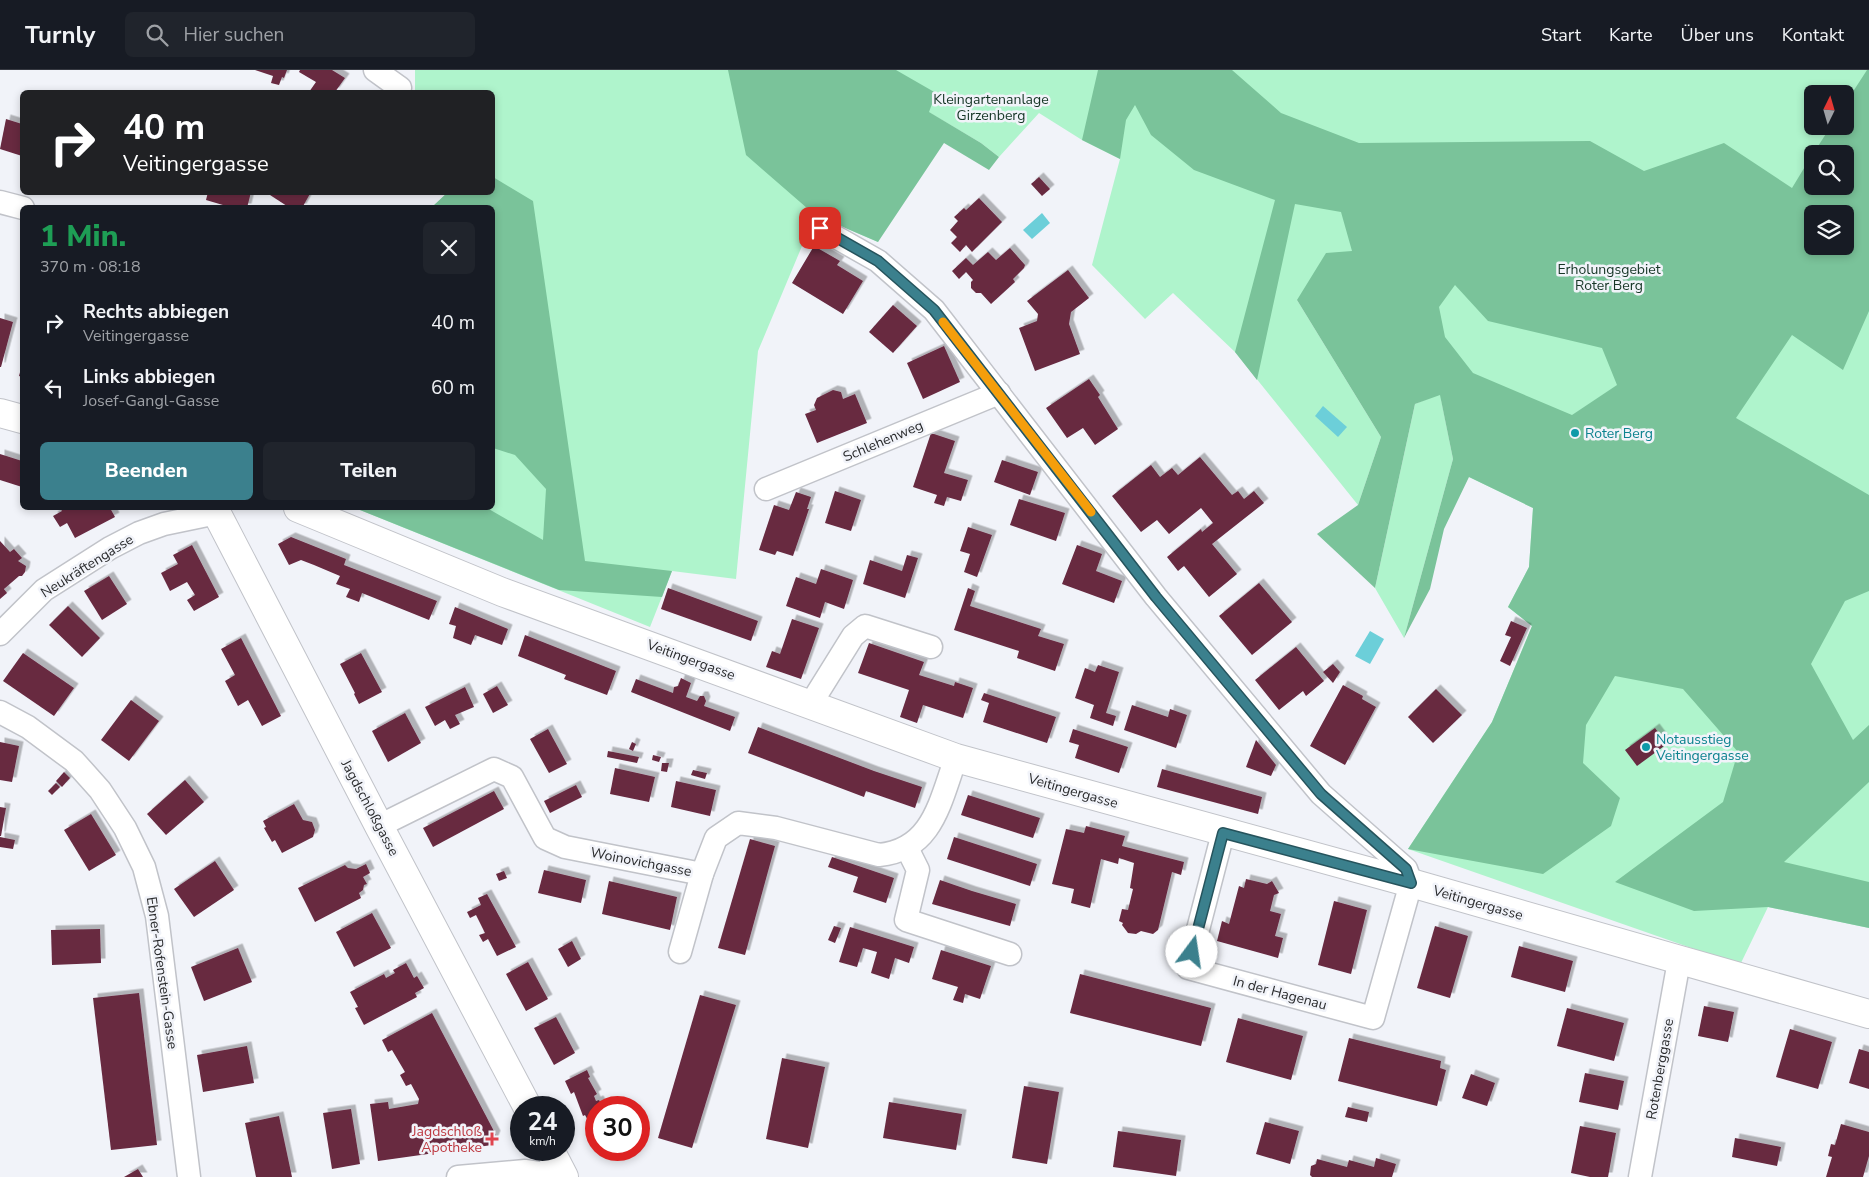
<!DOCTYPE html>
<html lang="de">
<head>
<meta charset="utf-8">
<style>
	:root { --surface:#171b24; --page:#20242c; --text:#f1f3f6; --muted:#9ea1a6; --line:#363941; --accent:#3b808d }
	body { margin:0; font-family:"Nunito Sans",sans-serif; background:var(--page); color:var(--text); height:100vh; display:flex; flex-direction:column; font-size:19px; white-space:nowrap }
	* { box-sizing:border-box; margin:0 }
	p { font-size:16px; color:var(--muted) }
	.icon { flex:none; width:28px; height:28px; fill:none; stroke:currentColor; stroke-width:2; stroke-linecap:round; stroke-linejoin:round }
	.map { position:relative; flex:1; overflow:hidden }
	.panel { position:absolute; left:20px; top:135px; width:475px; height:305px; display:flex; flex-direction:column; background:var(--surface); border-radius:8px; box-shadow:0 2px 8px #0003 }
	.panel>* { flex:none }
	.banner { position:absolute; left:20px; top:20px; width:475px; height:105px; border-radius:8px; box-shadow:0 2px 8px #0003; background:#202124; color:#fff; overflow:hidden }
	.needle { width:32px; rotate:5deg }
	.fabs { position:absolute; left:1804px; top:15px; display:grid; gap:10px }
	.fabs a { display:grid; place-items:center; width:50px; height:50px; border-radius:8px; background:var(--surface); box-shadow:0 2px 8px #0003; font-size:25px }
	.speed { position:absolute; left:510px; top:1026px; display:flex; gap:10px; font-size:25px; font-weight:700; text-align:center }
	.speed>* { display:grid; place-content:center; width:65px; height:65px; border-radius:50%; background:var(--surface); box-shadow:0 2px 8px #0003; line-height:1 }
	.speed small { font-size:12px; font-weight:400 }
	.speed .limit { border:8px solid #d22; background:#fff; color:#111 }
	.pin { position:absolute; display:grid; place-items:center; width:42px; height:42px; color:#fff; margin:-21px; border-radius:10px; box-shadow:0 2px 8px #0006 }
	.me { position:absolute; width:55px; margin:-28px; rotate:14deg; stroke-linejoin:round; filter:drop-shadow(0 0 4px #0008) }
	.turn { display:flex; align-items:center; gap:18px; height:105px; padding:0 20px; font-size:22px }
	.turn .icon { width:65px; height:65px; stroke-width:2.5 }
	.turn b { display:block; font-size:35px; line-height:42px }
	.round { display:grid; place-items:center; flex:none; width:52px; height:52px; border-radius:8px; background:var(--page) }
	.head { display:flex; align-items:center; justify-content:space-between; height:85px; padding:0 20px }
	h1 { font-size:30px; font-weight:800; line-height:38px; color:#1e9e55 }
	.button { display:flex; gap:10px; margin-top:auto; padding:10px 20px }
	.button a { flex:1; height:58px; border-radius:8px; background:var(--accent); color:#fff; font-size:20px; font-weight:800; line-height:58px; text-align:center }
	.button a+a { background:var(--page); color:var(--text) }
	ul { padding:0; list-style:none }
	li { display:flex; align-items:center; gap:15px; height:65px; padding:0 20px }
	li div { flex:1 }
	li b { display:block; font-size:19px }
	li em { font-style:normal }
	header { display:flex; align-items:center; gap:30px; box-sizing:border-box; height:70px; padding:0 25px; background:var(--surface); border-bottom:1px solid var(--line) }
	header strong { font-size:24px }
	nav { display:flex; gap:28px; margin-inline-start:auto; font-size:18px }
	.search { width:350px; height:45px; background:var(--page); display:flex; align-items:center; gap:12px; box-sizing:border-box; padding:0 18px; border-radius:8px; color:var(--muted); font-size:19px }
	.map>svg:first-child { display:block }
	.green { fill:#aff4cc; fill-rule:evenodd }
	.forest { fill:#7ac39a; fill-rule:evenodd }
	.water { fill:#6ccfd9 }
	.building { fill:#672941; filter:url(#shadow) }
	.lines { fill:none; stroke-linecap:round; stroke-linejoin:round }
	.street-casing { stroke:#c1c3c9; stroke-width:25 }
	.secondary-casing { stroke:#c1c3c9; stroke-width:30 }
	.street { stroke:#fff; stroke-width:22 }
	.secondary { stroke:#fff; stroke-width:28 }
	.route-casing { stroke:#26535c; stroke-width:12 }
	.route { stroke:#3b808d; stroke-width:9 }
	.slow { stroke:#f59e0b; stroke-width:9 }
	.culture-dot { fill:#0f9aa8; stroke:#f1f3f9; stroke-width:2 }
	.health-dot { fill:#e0444e; stroke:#f1f3f9; stroke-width:2 }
	.labels { text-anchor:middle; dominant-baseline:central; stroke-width:5; stroke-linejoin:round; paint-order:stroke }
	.park-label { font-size:14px; fill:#163626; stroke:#f1f3f9 }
	.culture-label { font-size:14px; fill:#0d838f; stroke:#f1f3f9; text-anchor:start }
	.street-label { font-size:14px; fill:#292a2c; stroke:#f1f3f9 }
	.health-label { font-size:14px; fill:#be3a42; stroke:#f1f3f9; text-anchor:end }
</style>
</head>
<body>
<header>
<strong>Turnly</strong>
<div class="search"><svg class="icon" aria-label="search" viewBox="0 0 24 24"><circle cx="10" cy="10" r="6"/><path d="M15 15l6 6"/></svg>Hier suchen</div>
<nav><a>Start</a><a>Karte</a><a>Über uns</a><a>Kontakt</a></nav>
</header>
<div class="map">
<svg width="1869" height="1107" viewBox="0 0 1869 1107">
	<defs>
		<filter id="shadow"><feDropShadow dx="4.5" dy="-4.5" stdDeviation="0" flood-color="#0004"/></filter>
	</defs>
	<rect width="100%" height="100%" fill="#f1f3f9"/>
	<!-- green -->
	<path class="green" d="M415,0H1869V858L1768,837L1740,895L1408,779L1492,652L1532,556L1508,537L1529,497L1533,438L1469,407L1441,329L1453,389L1404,568L1375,518L1415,334L1439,324L1297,230L1381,367L1358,435L1235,282L1173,223L1145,249L1092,195L1120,89L1082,70L1039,43L999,87L981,73L930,43L878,172L815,145L758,281L736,509L672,501L650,557L355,438H492V138L432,137L447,123L492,122V22H415ZM1812,24H1845V56H1812ZM1812,84H1845V116H1812ZM1812,144H1845V176H1812Z"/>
	<!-- forest -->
	<g class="forest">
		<polygon points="728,0 896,0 936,23 929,42 981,73 999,87 989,100 944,73 878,172 815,145 746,85"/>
		<path d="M1098,0H1232L1281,43L1359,73L1590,71L1644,101L1724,73L1792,118L1812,85V116H1845V84H1813L1831,56H1845V34L1867,0H1869V241L1843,300L1792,265L1736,348L1869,425V521L1845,531L1811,594L1853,670L1869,655V712L1784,792L1869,812V858L1768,837L1694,841L1615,812L1723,732L1738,682L1683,619L1615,606L1586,655L1583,693L1620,728L1611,756L1543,804L1408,779L1492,652L1532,556L1508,537L1529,497L1533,438L1469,407L1444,459L1430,519L1404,568L1453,389L1440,325L1415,334L1375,518L1317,464L1358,435L1381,367L1297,230L1326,183L1352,181L1341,142L1295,134L1257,310L1235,282L1275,130L1194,100L1151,65L1135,35L1126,50L1120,89L1082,70ZM1812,144H1845V176H1812ZM1455,215L1488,251L1602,278L1617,315L1572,345L1473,303L1445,267L1439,237Z"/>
		<polygon points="493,107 533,131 585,491 672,501 662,527 559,520 355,438 487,438 543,470 546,419 515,385 493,378 492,138 432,137 447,123 492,122"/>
	</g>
	<!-- water -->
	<g class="water">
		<polygon points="1042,143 1050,153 1032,169 1023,160"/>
		<polygon points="1323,336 1347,357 1338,367 1315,346"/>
		<polygon points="1370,561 1384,569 1370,594 1355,586"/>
	</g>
	<!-- building -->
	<g class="building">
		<polygon points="255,0 287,0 284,8 282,7 279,15 271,13 273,6"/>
		<polygon points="300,0 332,0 345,8 335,22 309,22 316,12 299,2"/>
		<polygon points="6,49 22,54 22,86 0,79"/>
		<polygon points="1039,107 1050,119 1042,126 1031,114"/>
		<polygon points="208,122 251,122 247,138 233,138 206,130"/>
		<polygon points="271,122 311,122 302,138 290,138 270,125"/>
		<polygon points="979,128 1002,152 972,182 966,175 960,182 951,173 957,167 950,160 958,151 954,147 964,138 966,140"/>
		<polygon points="814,176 840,191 837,195 863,211 843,244 792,213"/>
		<polygon points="1010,178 1025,195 1024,198 1013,209 1015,212 991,234 981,223 976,223 971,218 971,212 973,210 966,202 959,209 952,201 966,188 973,195 988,182 996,190"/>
		<polygon points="1068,200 1089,228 1071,242 1069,254 1080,284 1035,301 1019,258 1037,251 1038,244 1027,231"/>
		<polygon points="893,235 917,256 893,283 869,262"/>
		<polygon points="0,248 13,252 1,297 0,297"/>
		<polygon points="944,276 960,312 923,329 907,293"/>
		<polygon points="22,295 22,307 19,306"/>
		<polygon points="1089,309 1100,325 1098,327 1118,359 1095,375 1083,358 1067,368 1046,338"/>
		<polygon points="833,320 841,322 843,329 855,324 867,353 817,373 805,344 816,340 814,335 817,328"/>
		<polygon points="931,363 955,371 944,403 968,410 961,431 947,427 944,436 934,433 937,425 913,417"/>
		<polygon points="0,384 22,391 22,417 0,410"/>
		<polygon points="1200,387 1232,425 1238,421 1244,429 1254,421 1264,433 1212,474 1237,504 1209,527 1184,496 1178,501 1167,487 1201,459 1202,462 1213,453 1201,438 1169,464 1157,450 1141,462 1112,426 1151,395 1160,407 1172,398 1178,405"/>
		<polygon points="1002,390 1038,402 1030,425 994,412"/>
		<polygon points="835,421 861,430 851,461 825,453"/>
		<polygon points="796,422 811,427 807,439 809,439 793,486 777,481 775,485 759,480 774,435 789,440"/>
		<polygon points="1019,429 1065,443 1056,471 1010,455"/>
		<polygon points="60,438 110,438 115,447 75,468 67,453 60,457 53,446 62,441"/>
		<polygon points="968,457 992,465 977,507 964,502 970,484 960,481"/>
		<polygon points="291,467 346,489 344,495 437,531 429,550 362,523 359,532 346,527 350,519 336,514 340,506 314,495 301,490 289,495 278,474"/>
		<polygon points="0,471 10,482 14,479 22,488 18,491 26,496 25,502 22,506 19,506 4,519 7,523 0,529"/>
		<polygon points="192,475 219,527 194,541 187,530 195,525 187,512 170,521 161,503 178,494 173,485"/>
		<polygon points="1077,475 1102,484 1096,501 1122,511 1114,533 1062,514"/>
		<polygon points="907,485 918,488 905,528 863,514 870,490 902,501"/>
		<polygon points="821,499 853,510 844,539 825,532 820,548 786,536 796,507 816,514"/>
		<polygon points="109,506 127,534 102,550 84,521"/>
		<polygon points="1259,513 1292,552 1252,585 1219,546"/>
		<polygon points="668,518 758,551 751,571 661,539"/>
		<polygon points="968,518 975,521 970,536 1041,559 1038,566 1064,574 1055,601 1017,588 1019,581 954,560"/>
		<polygon points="68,536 100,568 82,587 49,555"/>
		<polygon points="455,537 508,559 502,575 475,565 471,575 453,568 456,556 449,554"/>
		<polygon points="792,549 819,558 801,609 766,597 772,581 780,584"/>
		<polygon points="1511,551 1527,558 1510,596 1500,591 1511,567 1505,565"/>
		<polygon points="525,565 616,601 607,625 564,609 566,605 518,586"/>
		<polygon points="241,568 281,646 262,656 248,630 238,636 225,611 235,605 221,579"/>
		<polygon points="869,573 924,592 919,605 954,616 955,612 973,618 963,648 923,635 917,653 900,647 909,620 858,603"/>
		<polygon points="1296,577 1324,611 1306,626 1303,621 1279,640 1255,610"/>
		<polygon points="23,583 74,618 54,646 3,611"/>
		<polygon points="361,583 382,622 359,634 354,624 355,623 340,594"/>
		<polygon points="1333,594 1340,602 1333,613 1323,602"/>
		<polygon points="1098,595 1119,602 1106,643 1116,646 1113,656 1090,648 1094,635 1075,628 1085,598 1095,602"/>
		<polygon points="681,608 691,613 686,627 697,631 700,626 704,626 706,631 704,636 735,647 730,661 631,622 636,609 673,623 674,617 678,616"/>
		<polygon points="1343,615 1363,626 1362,629 1376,637 1345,695 1310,676"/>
		<polygon points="497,616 508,635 493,643 483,624"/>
		<polygon points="465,617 474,637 455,645 460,654 450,659 445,650 435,656 425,637"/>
		<polygon points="1436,619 1462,645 1433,673 1408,647"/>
		<polygon points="984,623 1056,647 1047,673 983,652 989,633 981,630"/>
		<polygon points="131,630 159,651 129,691 101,670"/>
		<polygon points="1132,635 1168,647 1170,639 1187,645 1176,678 1124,660"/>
		<polygon points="405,643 421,673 388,692 372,661"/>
		<polygon points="758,657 874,701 922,717 915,738 866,721 864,727 748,683"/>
		<polygon points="1655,658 1667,674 1637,696 1625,680"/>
		<polygon points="548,659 567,694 549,703 530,669"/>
		<polygon points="1073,659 1128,677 1119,703 1075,688 1079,675 1069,672"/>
		<polygon points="1256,670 1276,695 1271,706 1246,697"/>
		<polygon points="0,672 19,676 12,712 0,710"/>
		<polygon points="632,672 636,674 633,681 629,679"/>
		<polygon points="608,681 639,687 637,693 607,687"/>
		<polygon points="653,685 661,687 659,692 652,690"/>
		<polygon points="662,693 669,693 667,702 661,701"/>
		<polygon points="615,698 655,707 649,732 610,724"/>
		<polygon points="1162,699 1262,727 1258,744 1157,717"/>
		<polygon points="693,700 707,703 705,709 691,705"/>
		<polygon points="64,702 70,708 62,717 56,711"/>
		<polygon points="185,710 204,732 166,765 147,744"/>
		<polygon points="676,711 716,720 710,746 671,737"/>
		<polygon points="56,713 60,717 52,725 48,721"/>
		<polygon points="576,715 582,727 550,743 544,731"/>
		<polygon points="494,721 504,739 433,777 423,758"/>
		<polygon points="968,725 1040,748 1033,768 961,745"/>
		<polygon points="294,734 303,750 312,752 315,760 313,767 282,783 275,770 272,772 264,758 266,757 263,751"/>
		<polygon points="0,737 6,738 1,766 0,766"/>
		<polygon points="91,744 116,785 89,801 64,760"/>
		<polygon points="1086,756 1125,766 1122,776 1184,792 1181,805 1172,802 1158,860 1153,864 1141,861 1136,864 1128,863 1122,855 1123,853 1119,851 1122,839 1128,840 1133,819 1130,818 1134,793 1119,788 1118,794 1101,789 1090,838 1071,833 1074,819 1052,814 1066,759 1084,763"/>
		<polygon points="0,767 15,770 13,779 0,777"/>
		<polygon points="954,767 1037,794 1030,816 947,789"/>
		<polygon points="750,769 775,776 745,885 718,878"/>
		<polygon points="832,787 894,808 886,833 853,822 858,807 828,797"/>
		<polygon points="215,791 234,820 194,847 174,819"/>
		<polygon points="366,794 370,803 363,807 367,814 364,815 363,820 359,823 361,828 315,852 298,818 345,795 348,798 356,799"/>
		<polygon points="544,800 586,810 581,833 538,823"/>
		<polygon points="504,801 507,808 499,811 496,804"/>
		<polygon points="1246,809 1267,814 1272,811 1279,823 1274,825 1270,841 1281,844 1275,866 1283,868 1278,888 1217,871 1222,851 1229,854 1239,816 1244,818"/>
		<polygon points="940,810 972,821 1016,834 1010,856 932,834"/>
		<polygon points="609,811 677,827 670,860 602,844"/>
		<polygon points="487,824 516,877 497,886 488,869 483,872 479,865 485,863 476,845 470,848 467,842 481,835 478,828"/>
		<polygon points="1334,831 1367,840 1351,904 1318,895"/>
		<polygon points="372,843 391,878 354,897 336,862"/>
		<polygon points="834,856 841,858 835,873 828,870"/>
		<polygon points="1435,856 1468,866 1450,928 1417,918"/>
		<polygon points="850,857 914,877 909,893 895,888 889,909 871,903 877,882 863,878 857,897 839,892"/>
		<polygon points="100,859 101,893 52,895 51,860"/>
		<polygon points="572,871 581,889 568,897 558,879"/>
		<polygon points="1519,876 1573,891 1565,922 1511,907"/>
		<polygon points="238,878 252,912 204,931 191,897"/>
		<polygon points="941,880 991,896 980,929 965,924 963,933 953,930 958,917 932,909"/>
		<polygon points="528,892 548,929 526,941 506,904"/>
		<polygon points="406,893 414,908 417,906 424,918 415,923 417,927 364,955 355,938 358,937 350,922 384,904 386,908 395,903 393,900"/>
		<polygon points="1080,904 1211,938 1201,976 1070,943"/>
		<polygon points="139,923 157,1075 111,1080 93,928"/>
		<polygon points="700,925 736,935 692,1078 658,1068"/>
		<polygon points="1704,936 1734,942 1728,972 1698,966"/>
		<polygon points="1567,938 1624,953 1614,991 1557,976"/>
		<polygon points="432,943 496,1065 492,1075 378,1091 370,1034 388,1032 389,1039 418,1034 419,1029 411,1014 406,1016 400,1005 405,1002 392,980 388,982 382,970"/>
		<polygon points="556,947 575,983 554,995 534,958"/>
		<polygon points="1238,948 1303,966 1291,1010 1226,992"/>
		<polygon points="1790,959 1832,972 1818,1019 1776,1007"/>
		<polygon points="1349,968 1441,991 1440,998 1446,1000 1437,1036 1338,1011"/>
		<polygon points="247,976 254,1013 203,1022 197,985"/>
		<polygon points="1859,979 1869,982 1869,1019 1849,1013"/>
		<polygon points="782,988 825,997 808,1078 766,1069"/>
		<polygon points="587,1000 590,1007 588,1008 597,1024 594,1026 596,1031 599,1030 603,1038 596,1038 596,1053 591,1056 585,1045 583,1046 574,1022 571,1024 565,1011"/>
		<polygon points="1585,1003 1624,1011 1618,1040 1579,1032"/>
		<polygon points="1471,1004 1495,1013 1487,1036 1462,1028"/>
		<polygon points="1024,1016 1059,1022 1047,1094 1012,1088"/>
		<polygon points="889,1032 962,1044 956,1080 883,1068"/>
		<polygon points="1348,1037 1369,1042 1367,1052 1345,1047"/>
		<polygon points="351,1039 360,1094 332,1099 323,1043"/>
		<polygon points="279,1046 292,1107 256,1107 245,1053"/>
		<polygon points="1265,1052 1299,1061 1290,1094 1256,1084"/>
		<polygon points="1841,1054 1869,1062 1869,1086 1863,1107 1826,1107 1832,1087 1828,1086 1831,1074 1835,1075"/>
		<polygon points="1580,1056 1616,1063 1608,1107 1590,1107 1571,1103"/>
		<polygon points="1118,1061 1181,1070 1176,1106 1113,1097"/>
		<polygon points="1735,1068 1781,1077 1777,1096 1732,1087"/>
		<polygon points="1376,1088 1396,1094 1392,1107 1312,1107 1310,1105 1311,1096 1316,1094 1317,1089 1347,1097 1349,1090 1374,1097"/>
		<polygon points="138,1099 143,1107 124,1107"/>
	</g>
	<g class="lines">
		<!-- street casing -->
		<g class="street-casing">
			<g id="street">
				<polyline points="375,0 400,18"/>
				<polyline points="0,132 23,138"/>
				<polyline points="820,158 878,191 934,240 1156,527 1321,724 1406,799 1411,813 1373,948 1188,898 1223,763"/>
				<polyline points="766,419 999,323"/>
				<polyline points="0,564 44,520 110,478 139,463 164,454 217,443"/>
				<polyline points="810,635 853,566 865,556 931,577"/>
				<polyline points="0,642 28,657 74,691 100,720 125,758 144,797 157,846 189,1107"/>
				<path d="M379,756L494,699L512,707L545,768L565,777L702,804L716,768L738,753L776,758L879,785C933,780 940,731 956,688"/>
				<polyline points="907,778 918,800 906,850 1010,884"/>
				<polyline points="680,882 702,804"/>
				<polyline points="458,1107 525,1101 565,1107"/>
				<polyline points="1640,1107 1679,891"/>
			</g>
		</g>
		<!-- secondary casing -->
		<g class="secondary-casing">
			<g id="secondary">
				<polyline points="0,343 22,349"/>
				<polyline points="214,438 379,756 528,1038"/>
				<polyline points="298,438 502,522 956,688 1411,813 1869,944"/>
				<polyline points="550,1080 564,1107"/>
			</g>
		</g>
		<!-- street -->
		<use href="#street" class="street"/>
		<!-- secondary -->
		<use href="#secondary" class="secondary"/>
	</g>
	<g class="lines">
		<!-- route casing -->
		<g class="route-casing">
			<polyline id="route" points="820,158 878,191 934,240 1156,527 1321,724 1406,799 1411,813 1223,763 1192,882"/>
		</g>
		<!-- route -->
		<use href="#route" class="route"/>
		<!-- slow -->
		<polyline class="slow" points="943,252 1091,442"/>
	</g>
	<!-- markers -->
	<g class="culture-dot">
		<circle cx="1575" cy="363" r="5"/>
		<circle cx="1646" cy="677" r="5"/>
	</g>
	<path class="health-dot" d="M489.5 1061.5h5v5h5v5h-5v5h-5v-5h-5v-5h5z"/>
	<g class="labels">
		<!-- park labels -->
		<g class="park-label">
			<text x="991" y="29">Kleingartenanlage<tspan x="991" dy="16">Girzenberg</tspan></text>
			<text x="1609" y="199">Erholungsgebiet<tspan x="1609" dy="16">Roter Berg</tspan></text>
		</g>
		<!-- culture labels -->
		<g class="culture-label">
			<text x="1585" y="363">Roter Berg</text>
			<text x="1656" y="669">Notausstieg<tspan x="1656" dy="16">Veitingergasse</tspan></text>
		</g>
		<!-- street labels -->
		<g class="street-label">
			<text transform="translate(883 371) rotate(-23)">Schlehenweg</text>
			<text transform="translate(87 496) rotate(-32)">Neukräftengasse</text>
			<text transform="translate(691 590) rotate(20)">Veitingergasse</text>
			<text transform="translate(1073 721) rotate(16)">Veitingergasse</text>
			<text transform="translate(370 738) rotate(62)">Jagdschloßgasse</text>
			<text transform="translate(641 792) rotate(11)">Woinovichgasse</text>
			<text transform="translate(1478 833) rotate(16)">Veitingergasse</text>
			<text transform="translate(162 903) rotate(82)">Ebner-Rofenstein-Gasse</text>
			<text transform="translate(1280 923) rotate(15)">In der Hagenau</text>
			<text transform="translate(1660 999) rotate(-80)">Rotenberggasse</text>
		</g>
		<!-- health labels -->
		<g class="health-label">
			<text x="482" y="1061">Jagdschloß<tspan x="482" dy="16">Apotheke</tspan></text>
		</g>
	</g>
</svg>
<div class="fabs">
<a><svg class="needle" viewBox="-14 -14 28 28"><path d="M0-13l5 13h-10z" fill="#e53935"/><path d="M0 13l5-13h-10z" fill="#9ea1a6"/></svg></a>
<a><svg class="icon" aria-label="search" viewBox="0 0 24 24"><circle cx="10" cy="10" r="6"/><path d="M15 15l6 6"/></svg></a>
<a><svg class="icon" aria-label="layers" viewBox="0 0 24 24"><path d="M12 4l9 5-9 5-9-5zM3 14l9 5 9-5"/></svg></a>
</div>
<div class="speed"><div>24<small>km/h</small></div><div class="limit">30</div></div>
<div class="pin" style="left:820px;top:158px;background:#d93025"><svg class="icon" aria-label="arrive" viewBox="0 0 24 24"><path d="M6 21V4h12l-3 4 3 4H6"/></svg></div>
<svg class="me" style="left:1192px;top:882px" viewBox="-20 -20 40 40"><circle r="19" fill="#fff"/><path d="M0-13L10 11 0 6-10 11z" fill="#3b808d"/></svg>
<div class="banner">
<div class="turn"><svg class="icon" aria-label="right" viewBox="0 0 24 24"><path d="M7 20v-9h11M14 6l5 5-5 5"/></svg><div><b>40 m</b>Veitingergasse</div></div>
</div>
<section class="panel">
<div class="head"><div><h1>1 Min.</h1><p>370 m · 08:18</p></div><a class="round"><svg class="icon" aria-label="close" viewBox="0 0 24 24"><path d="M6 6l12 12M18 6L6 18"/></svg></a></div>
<ul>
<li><svg class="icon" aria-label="right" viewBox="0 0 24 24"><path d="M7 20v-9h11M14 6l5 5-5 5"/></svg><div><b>Rechts abbiegen</b><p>Veitingergasse</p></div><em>40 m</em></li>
<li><svg class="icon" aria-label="left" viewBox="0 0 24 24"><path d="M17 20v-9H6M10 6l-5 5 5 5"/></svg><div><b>Links abbiegen</b><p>Josef-Gangl-Gasse</p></div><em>60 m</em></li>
</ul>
<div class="button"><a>Beenden</a><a>Teilen</a></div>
</section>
</div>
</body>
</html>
